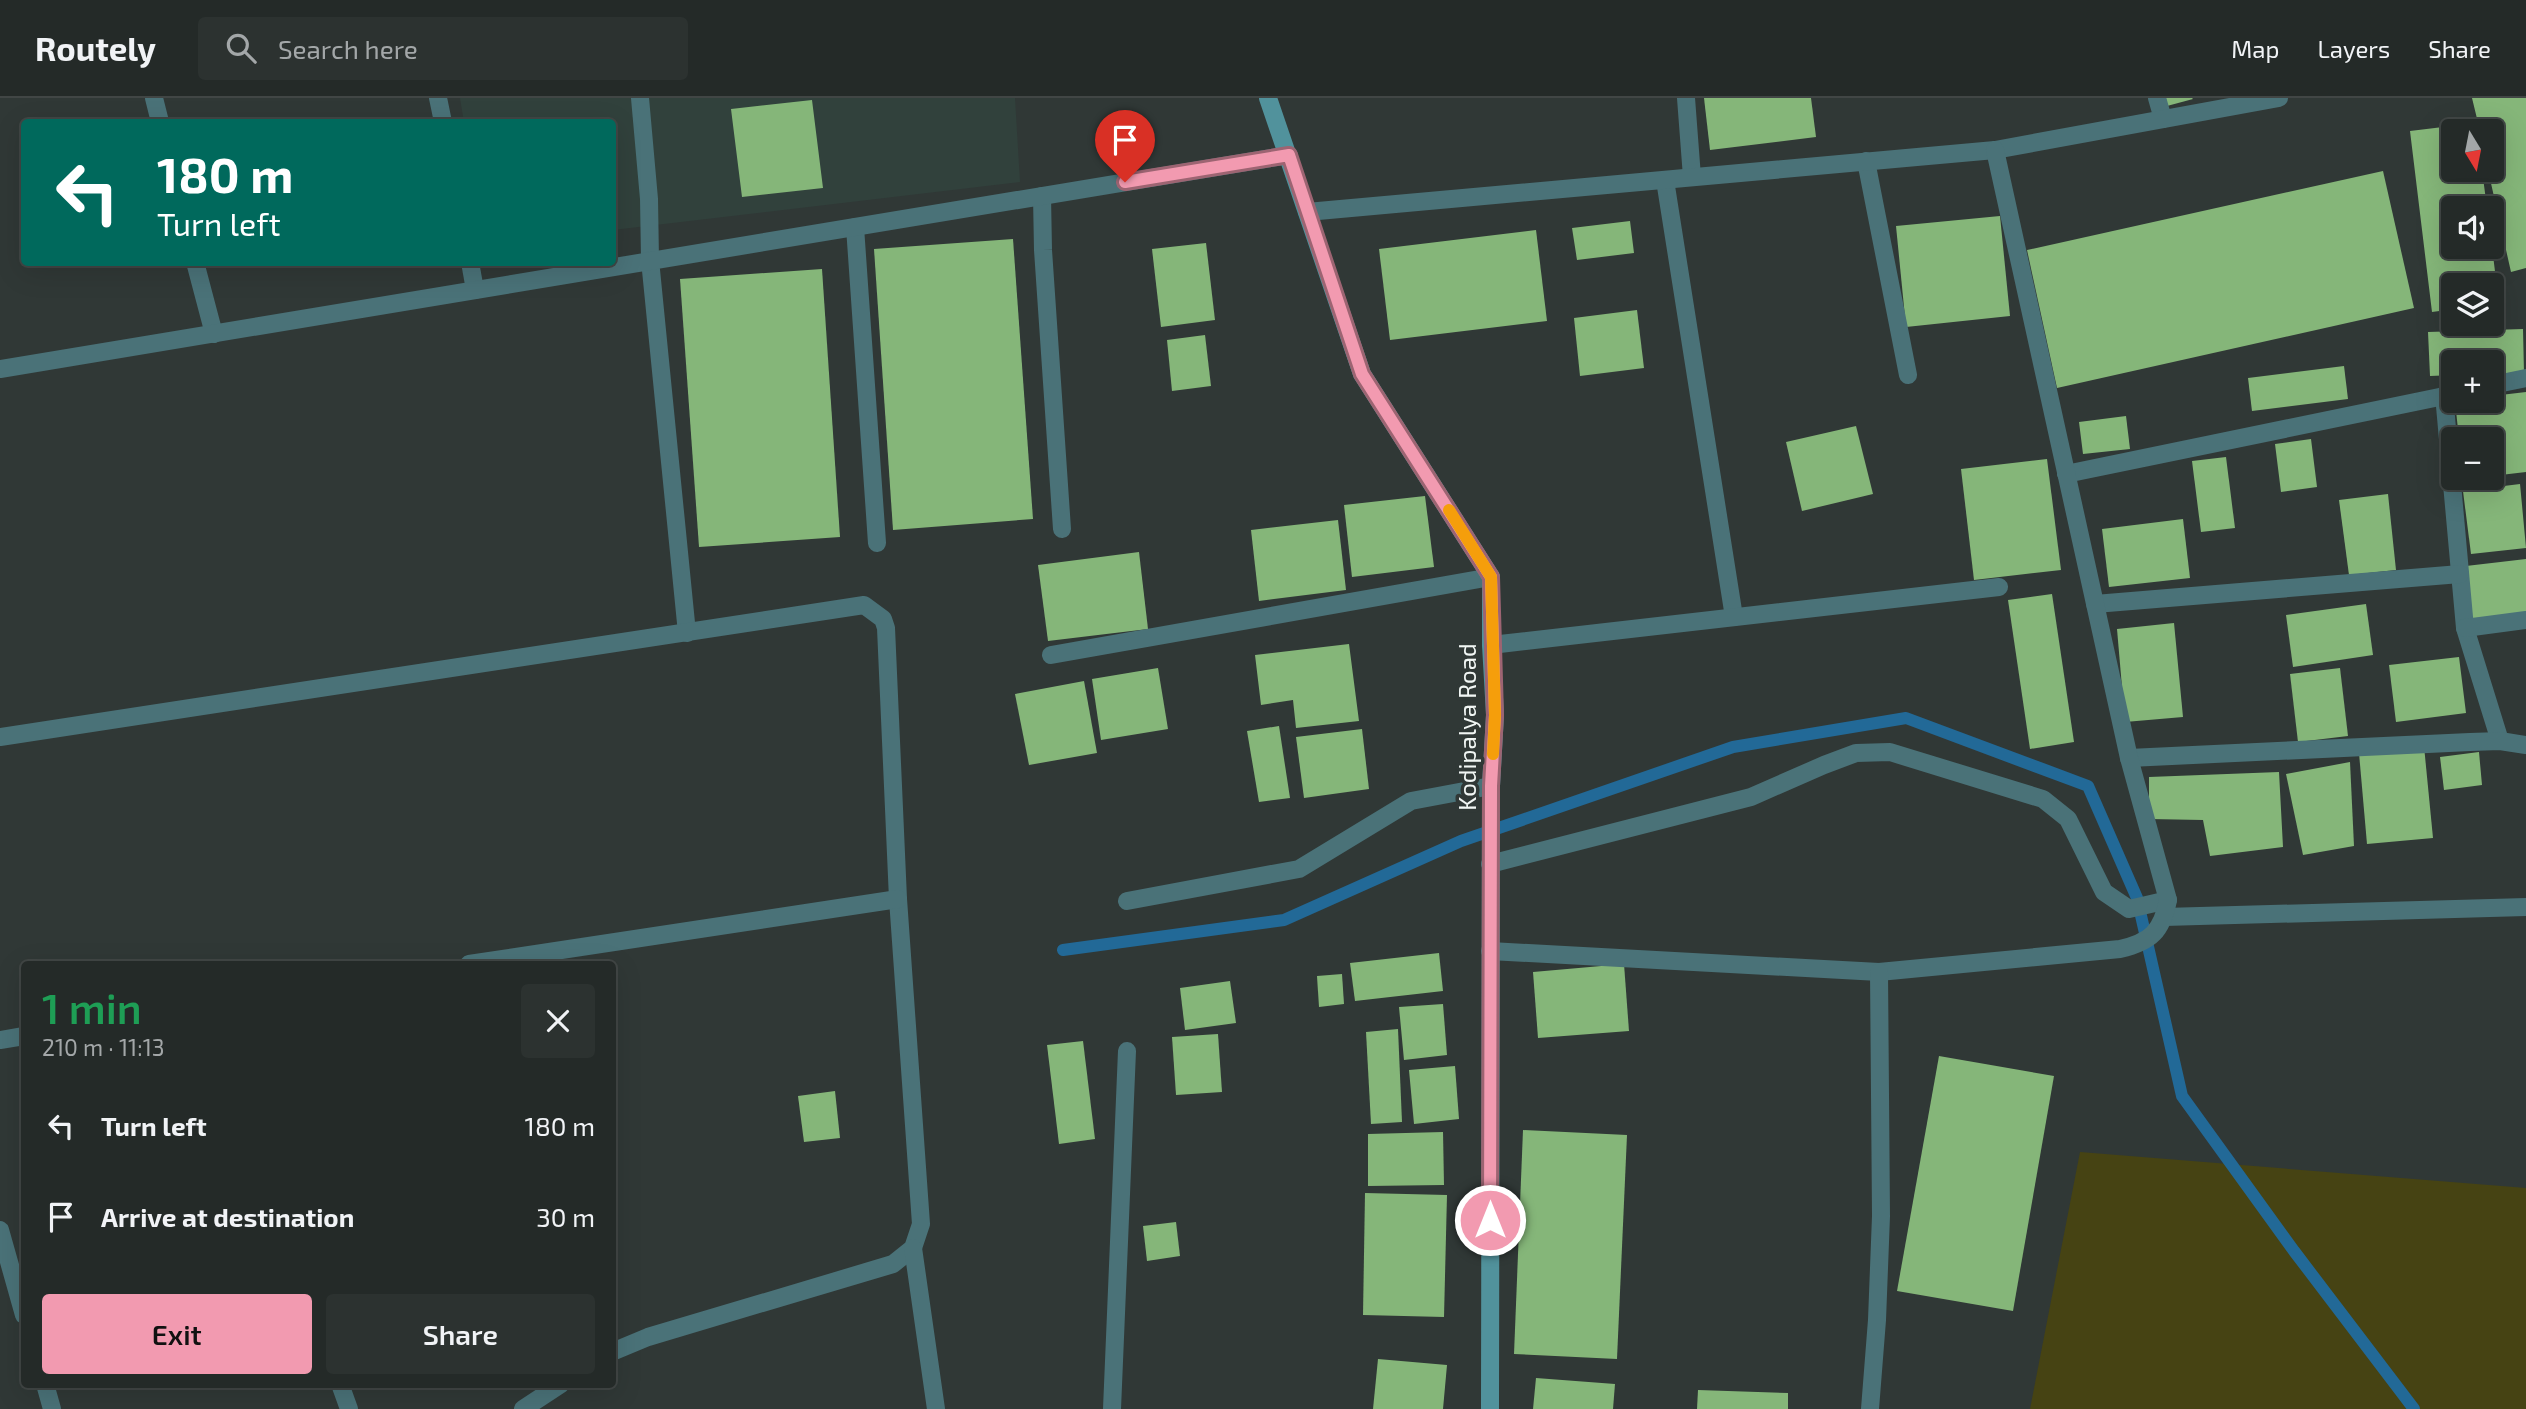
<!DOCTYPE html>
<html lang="en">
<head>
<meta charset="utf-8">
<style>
	:root { --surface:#242a28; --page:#2c3230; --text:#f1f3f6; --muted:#a3a7a8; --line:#414645; --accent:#f29ab0 }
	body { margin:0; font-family:"Exo 2",sans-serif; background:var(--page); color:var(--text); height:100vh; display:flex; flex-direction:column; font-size:26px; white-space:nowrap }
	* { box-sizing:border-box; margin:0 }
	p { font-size:23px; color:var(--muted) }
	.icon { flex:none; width:38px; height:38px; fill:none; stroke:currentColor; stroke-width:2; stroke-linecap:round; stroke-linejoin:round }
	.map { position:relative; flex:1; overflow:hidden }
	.drawer { position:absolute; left:21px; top:863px; width:595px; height:427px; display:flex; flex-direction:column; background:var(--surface); border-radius:7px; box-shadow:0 7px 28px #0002,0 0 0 2px var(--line) }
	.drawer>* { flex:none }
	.hud { position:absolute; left:21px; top:21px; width:595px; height:147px; border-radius:7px; box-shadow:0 7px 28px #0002,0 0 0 2px var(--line); background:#00695c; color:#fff; overflow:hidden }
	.needle { width:46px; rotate:170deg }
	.fabs { position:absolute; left:2441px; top:21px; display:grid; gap:14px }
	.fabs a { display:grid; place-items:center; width:63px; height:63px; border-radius:7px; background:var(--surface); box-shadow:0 7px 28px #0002,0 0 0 2px var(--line); font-size:35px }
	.pin { position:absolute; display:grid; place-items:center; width:60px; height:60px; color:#fff; margin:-72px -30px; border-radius:50% 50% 50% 0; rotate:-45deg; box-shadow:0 0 7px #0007 }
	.pin .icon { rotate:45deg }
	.me { position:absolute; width:77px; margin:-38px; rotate:0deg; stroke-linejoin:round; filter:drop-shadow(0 0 5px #0008) }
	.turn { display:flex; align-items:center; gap:24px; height:147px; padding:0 21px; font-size:32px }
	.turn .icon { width:91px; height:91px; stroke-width:2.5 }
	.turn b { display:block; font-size:49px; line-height:60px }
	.round { display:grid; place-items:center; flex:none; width:74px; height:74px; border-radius:7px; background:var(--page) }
	.head { display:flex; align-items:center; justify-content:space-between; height:119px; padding:0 21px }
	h1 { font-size:42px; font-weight:600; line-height:52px; color:#1e9e55 }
	.cta { display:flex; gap:14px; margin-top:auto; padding:14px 21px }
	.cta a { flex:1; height:80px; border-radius:7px; background:var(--accent); color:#111; font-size:28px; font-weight:600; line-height:80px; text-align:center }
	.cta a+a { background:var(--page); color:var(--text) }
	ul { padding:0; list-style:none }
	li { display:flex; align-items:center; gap:21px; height:91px; padding:0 21px }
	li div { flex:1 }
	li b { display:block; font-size:26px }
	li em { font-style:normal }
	header { display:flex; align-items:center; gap:42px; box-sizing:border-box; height:98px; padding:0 35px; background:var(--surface); border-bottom:2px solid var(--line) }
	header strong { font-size:33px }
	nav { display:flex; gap:38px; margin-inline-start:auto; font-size:24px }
	.search { width:490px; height:63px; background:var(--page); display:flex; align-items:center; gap:18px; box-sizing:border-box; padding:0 24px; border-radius:7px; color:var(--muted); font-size:26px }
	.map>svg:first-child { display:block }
	.built { fill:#31413c }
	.green { fill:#464313 }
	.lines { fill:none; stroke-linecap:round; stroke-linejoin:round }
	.stream { stroke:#226997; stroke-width:12 }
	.building { fill:#85b679 }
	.lane { stroke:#4a7278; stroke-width:18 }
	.street { stroke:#4a7278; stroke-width:18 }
	.secondary { stroke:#51929c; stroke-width:18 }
	.route-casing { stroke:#9d6472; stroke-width:18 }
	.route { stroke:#f29ab0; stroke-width:12 }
	.slow { stroke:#f59e0b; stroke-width:12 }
	.labels { text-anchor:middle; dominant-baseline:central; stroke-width:7; stroke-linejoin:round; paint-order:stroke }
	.street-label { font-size:24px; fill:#f1f6f4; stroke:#303836 }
</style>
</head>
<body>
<header>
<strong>Routely</strong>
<div class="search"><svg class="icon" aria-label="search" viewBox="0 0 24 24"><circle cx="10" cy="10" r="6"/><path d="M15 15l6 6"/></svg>Search here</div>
<nav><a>Map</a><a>Layers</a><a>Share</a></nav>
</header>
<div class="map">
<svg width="2526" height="1311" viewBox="0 0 2526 1311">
	<rect width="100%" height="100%" fill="#303836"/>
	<!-- built -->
	<polygon class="built" points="460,0 1015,0 1020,84 613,132 612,24 464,24"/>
	<!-- green -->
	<polygon class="green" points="2080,1054 2526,1090 2526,1311 2030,1311"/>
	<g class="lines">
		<!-- stream -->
		<polyline class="stream" points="1063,852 1284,822 1461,743 1733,649 1906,620 2088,688 2137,800 2182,998 2294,1153 2414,1311"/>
	</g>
	<!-- building -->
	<g class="building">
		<polygon points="1704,0 1811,0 1816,39 1710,52"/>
		<polygon points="2166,0 2192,0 2193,1 2167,8"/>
		<polygon points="2472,0 2526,0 2526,170 2511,174 2488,72 2492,72 2492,33 2480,33"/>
		<polygon points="812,2 823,90 742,99 731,11"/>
		<polygon points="2476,25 2477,33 2454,33 2454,72 2482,72 2487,110 2454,110 2454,149 2492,149 2499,206 2492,207 2492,187 2454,187 2454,211 2432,214 2410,33"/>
		<polygon points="2383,73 2414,210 2057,290 2027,152"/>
		<polygon points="2000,118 2010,218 1906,229 1896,128"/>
		<polygon points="1630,123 1634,155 1577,162 1572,130"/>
		<polygon points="1536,132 1547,223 1390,242 1379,151"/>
		<polygon points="1013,141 1033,421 893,432 874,151"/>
		<polygon points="1206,145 1215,222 1161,229 1152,151"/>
		<polygon points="822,171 840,439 699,449 680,181"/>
		<polygon points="1637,212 1644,270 1580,278 1574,220"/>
		<polygon points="2523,231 2524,275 2492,276 2492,264 2454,264 2454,277 2430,278 2428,234"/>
		<polygon points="1205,237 1211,288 1172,293 1167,242"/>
		<polygon points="2344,268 2348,301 2252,313 2248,280"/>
		<polygon points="2526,294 2526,374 2492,378 2492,341 2459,341 2455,303 2492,303 2492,298"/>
		<polygon points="2126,318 2130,351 2083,356 2079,324"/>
		<polygon points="1856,328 1873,396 1802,413 1786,344"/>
		<polygon points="2311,341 2317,389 2281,394 2275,346"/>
		<polygon points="2226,359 2235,430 2201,434 2192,363"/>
		<polygon points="2047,361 2061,472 1974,482 1961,371"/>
		<polygon points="2520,386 2526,450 2471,456 2463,393"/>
		<polygon points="2388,396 2396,472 2349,477 2339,402"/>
		<polygon points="1425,398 1434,469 1352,479 1344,407"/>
		<polygon points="2183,421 2190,480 2109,489 2102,431"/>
		<polygon points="1338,422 1346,492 1259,503 1251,432"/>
		<polygon points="1139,454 1148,531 1048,543 1038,467"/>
		<polygon points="2526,461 2526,514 2472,521 2466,468"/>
		<polygon points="2052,496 2074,644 2030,651 2008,502"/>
		<polygon points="2366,506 2373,557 2293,569 2286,517"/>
		<polygon points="2174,525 2183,619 2125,624 2117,531"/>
		<polygon points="1349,546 1359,623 1296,630 1293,602 1261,607 1255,557"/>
		<polygon points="2459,559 2466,615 2396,624 2389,567"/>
		<polygon points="1158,570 1168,631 1101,642 1092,581"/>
		<polygon points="2340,570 2348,638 2298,644 2290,576"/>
		<polygon points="1084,583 1097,655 1029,667 1015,596"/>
		<polygon points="1279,628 1290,700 1259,704 1247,633"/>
		<polygon points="1362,631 1369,691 1304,700 1296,639"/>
		<polygon points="2424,648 2433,740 2367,746 2359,655"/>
		<polygon points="2479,654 2482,687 2444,692 2440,659"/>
		<polygon points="2350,664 2354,748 2303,757 2286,676"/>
		<polygon points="2279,674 2283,749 2210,758 2203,722 2149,721 2149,679"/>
		<polygon points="1439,855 1443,893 1355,903 1350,865"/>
		<polygon points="1624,866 1629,933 1538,940 1533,874"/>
		<polygon points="1342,876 1344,906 1319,909 1317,878"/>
		<polygon points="1230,883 1236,925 1185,932 1180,890"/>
		<polygon points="1443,906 1447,957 1404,962 1399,909"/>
		<polygon points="1398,931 1402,1024 1371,1026 1366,934"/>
		<polygon points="1218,936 1222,994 1176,997 1172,939"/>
		<polygon points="1083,943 1095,1041 1059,1046 1047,947"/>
		<polygon points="1939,958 2054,978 2013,1213 1897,1193"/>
		<polygon points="1455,968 1459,1021 1414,1026 1409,972"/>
		<polygon points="835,993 840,1040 804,1044 798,998"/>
		<polygon points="1523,1032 1627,1037 1617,1261 1514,1256"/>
		<polygon points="1443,1034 1444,1087 1368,1088 1368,1036"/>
		<polygon points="1365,1095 1447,1097 1444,1219 1363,1217"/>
		<polygon points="1176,1124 1180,1158 1147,1163 1143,1128"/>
		<polygon points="1378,1261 1447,1267 1443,1311 1373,1311"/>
		<polygon points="1536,1280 1615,1286 1613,1311 1533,1311"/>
		<polygon points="1698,1292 1788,1295 1788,1311 1697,1311"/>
	</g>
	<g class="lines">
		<!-- lane -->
		<g class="lane">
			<polyline points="640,0 649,101 650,162"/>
			<polyline points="1042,98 1043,152 1062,431"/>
			<polyline points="855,129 877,445"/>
			<polyline points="1127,803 1299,771 1411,703 1491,688"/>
		</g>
		<!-- street -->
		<g class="street">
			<polyline points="154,0 160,24"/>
			<polyline points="438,0 443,24"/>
			<polyline points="1686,0 1692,79"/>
			<polyline points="2157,0 2163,21"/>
			<polyline points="1866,63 1908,277"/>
			<polyline points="1665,82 1734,519"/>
			<polyline points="1307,114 1995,52 2279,0"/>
			<polyline points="650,162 687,535"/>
			<polyline points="195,164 214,236"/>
			<polyline points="470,164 475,192"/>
			<polyline points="0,271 1289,57"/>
			<polyline points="2492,287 2526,280"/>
			<polyline points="2444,297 2465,530 2500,643"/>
			<polyline points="2066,376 2454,296"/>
			<polyline points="2095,506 2460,476"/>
			<polyline points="2465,530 2526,522"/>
			<polyline points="1491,547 1999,489"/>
			<polyline points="1051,557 1491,479"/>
			<polyline points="0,639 864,507 883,521 886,530 898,801 921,1126 913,1150 893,1166 648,1239 612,1254"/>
			<polyline points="2129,660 2470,644 2500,643 2526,647"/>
			<polyline points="1490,766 1751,699 1824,667 1856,655 1890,654 2043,701 2068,721 2104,794 2129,811 2168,802"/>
			<polyline points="2164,819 2526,809"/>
			<path d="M1490,853L1879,874L2120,851C2151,844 2162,833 2168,802L2129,660L1995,52"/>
			<polyline points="469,866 898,801"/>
			<polyline points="0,942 24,938"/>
			<polyline points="0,1132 24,1217"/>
			<polyline points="913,1150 936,1311"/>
			<polyline points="45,1286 52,1311"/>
			<polyline points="340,1286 349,1311"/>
			<polyline points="523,1311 561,1286"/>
			<polyline points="1112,1311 1127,953"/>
			<polyline points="1870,1311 1877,1222 1881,1118 1879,874"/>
		</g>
		<!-- secondary -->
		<polyline class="secondary" points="1268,0 1362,276 1491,479 1491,547 1495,617 1491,688 1490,1311"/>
	</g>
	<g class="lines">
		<!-- route casing -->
		<g class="route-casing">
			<polyline id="route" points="1125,84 1289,57 1362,276 1491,479 1495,617 1491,688 1490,1122"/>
		</g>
		<!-- route -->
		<use href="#route" class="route"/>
		<!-- slow -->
		<polyline class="slow" points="1449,412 1491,479 1495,617 1493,656"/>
	</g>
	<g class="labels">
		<!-- street labels -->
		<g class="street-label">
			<text transform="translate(1466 629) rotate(-90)">Kodipalya Road</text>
		</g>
	</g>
</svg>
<div class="fabs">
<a><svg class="needle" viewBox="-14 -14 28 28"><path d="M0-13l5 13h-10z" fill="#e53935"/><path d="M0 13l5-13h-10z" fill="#a3a7a8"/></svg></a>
<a><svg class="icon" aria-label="sound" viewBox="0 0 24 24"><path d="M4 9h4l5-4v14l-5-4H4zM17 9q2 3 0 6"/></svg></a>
<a><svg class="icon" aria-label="layers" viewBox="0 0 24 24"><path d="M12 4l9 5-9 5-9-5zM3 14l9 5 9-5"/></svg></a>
<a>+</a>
<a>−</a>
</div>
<div class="pin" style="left:1125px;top:84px;background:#d93025"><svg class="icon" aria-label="arrive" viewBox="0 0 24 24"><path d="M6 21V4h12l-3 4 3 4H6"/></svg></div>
<svg class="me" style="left:1490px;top:1122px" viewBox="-20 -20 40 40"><circle r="17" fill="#f29ab0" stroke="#fff" stroke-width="3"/><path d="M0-11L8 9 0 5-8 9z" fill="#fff"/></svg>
<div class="hud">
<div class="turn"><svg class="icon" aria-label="left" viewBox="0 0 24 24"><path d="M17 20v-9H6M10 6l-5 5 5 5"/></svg><div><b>180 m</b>Turn left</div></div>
</div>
<section class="drawer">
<div class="head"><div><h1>1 min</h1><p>210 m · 11:13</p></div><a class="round"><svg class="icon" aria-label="close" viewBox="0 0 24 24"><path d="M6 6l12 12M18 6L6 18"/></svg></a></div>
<ul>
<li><svg class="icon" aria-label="left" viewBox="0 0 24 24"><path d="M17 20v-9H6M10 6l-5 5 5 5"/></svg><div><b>Turn left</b></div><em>180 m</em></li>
<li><svg class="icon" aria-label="arrive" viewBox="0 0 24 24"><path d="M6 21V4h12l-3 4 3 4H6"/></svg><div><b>Arrive at destination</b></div><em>30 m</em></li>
</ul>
<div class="cta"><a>Exit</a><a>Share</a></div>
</section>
</div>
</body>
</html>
